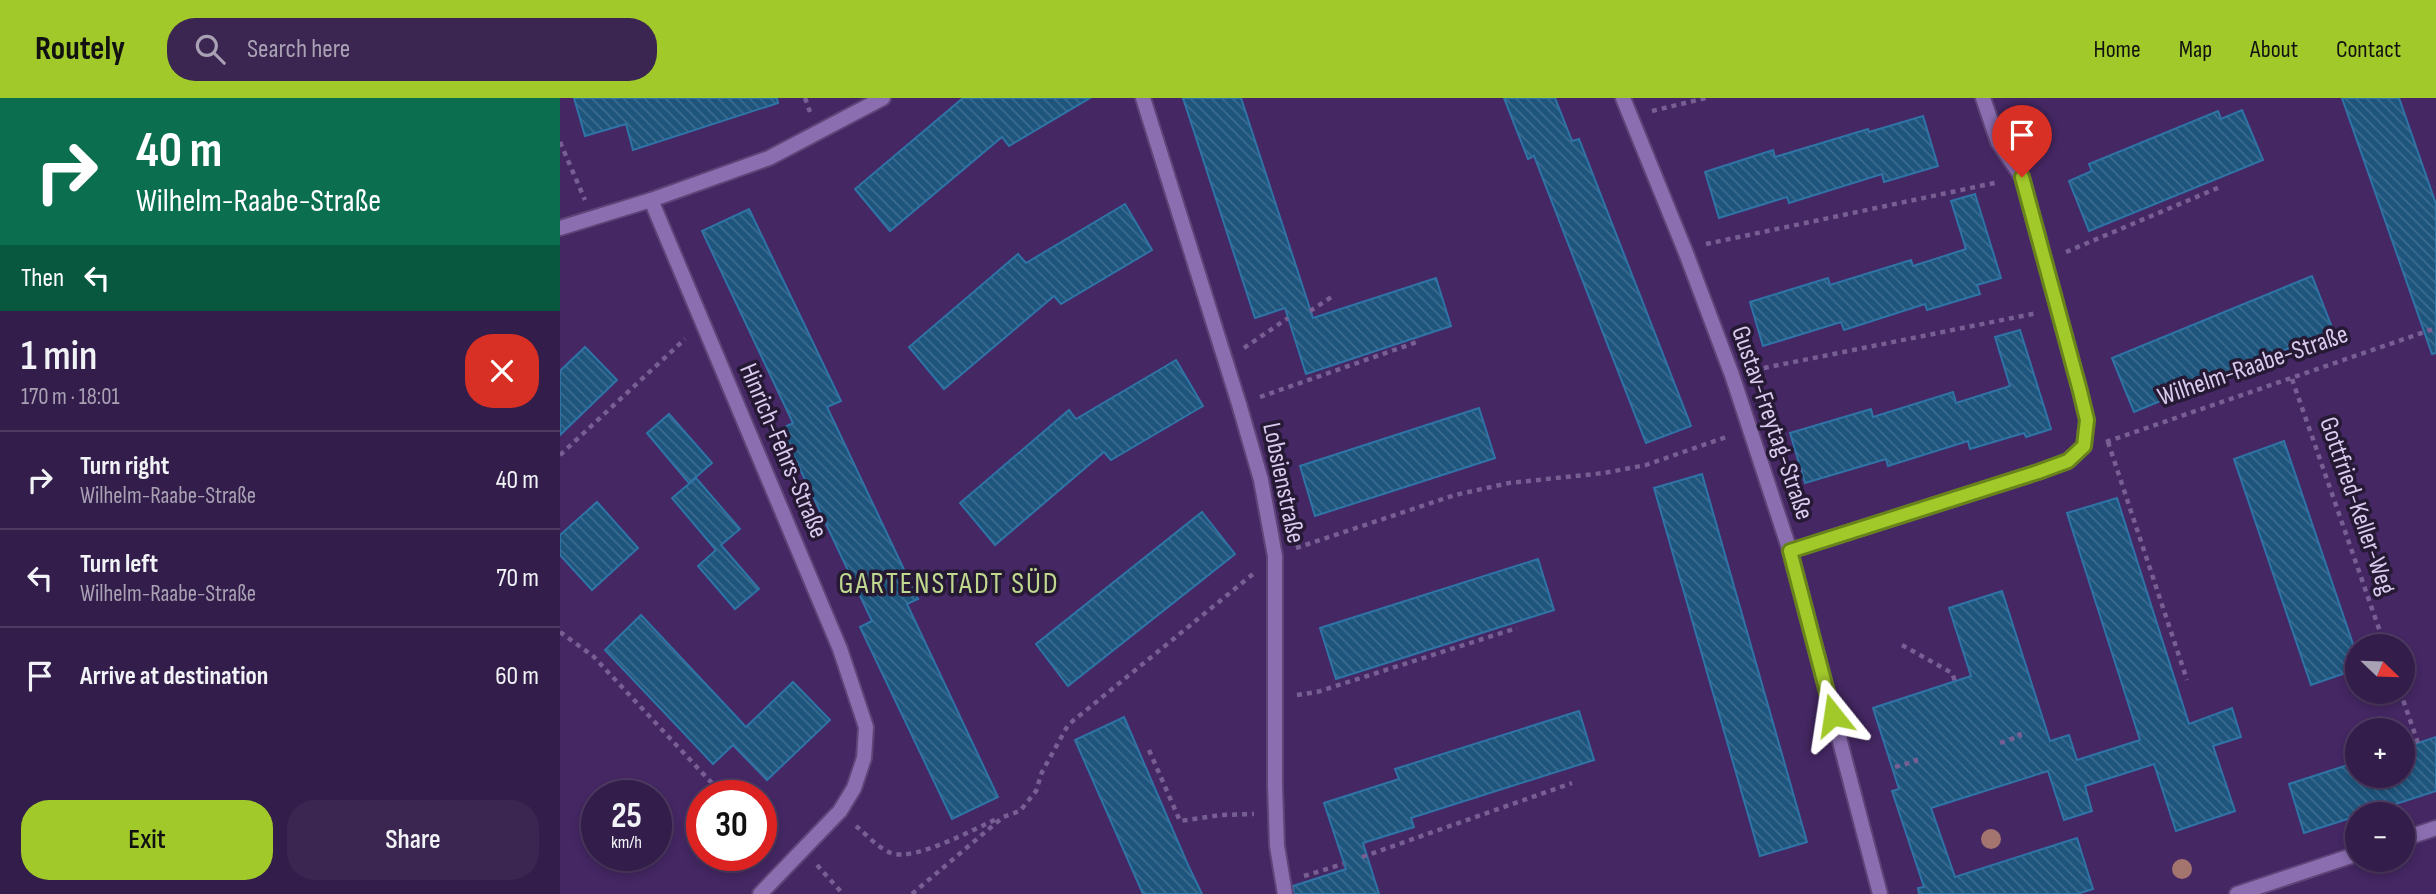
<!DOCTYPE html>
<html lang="en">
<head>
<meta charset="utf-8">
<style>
	:root { --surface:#331d4a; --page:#3b2651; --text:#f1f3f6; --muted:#a9a2b5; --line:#4e3b62; --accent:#a1c92a }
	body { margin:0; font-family:"Sofia Sans Condensed",sans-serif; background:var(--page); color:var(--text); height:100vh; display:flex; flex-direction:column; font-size:26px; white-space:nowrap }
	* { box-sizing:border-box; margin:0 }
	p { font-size:23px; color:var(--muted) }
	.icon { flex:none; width:38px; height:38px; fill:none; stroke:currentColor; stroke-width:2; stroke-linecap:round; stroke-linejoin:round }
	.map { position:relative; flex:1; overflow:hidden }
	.panel { display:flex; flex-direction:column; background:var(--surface); width:560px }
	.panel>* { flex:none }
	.top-card { background:#0b6e4f; color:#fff; overflow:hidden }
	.needle { width:46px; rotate:113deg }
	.tools { position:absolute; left:1785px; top:536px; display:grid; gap:14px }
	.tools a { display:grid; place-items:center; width:70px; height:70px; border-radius:50%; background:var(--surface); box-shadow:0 4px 10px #0003,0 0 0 2px var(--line); font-size:35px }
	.speed { position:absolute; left:21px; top:682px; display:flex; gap:14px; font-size:35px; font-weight:700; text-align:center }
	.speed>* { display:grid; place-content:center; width:91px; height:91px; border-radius:50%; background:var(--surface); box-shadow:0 4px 10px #0003,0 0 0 2px var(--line); line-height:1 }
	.speed small { font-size:18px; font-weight:400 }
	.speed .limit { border:10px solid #d22; background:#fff; color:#111 }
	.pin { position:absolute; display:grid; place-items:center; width:60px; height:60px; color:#fff; margin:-72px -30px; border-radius:50% 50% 50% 0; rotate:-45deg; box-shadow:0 0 7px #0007 }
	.pin .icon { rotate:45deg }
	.me { position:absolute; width:77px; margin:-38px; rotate:345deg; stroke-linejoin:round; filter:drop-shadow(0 0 5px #0008) }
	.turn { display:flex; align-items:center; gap:24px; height:147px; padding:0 21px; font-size:32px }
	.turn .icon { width:91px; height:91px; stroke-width:2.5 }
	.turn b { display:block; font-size:49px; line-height:60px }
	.then { display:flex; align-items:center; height:66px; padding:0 21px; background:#0003; gap:14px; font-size:26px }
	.round { display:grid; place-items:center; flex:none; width:74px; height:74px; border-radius:28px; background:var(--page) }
	.headline { display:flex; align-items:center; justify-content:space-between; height:119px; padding:0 21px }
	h1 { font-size:42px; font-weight:600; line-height:52px }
	.cta { display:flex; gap:14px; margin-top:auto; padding:14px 21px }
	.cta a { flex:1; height:80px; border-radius:28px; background:var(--accent); color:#111; font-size:28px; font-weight:600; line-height:80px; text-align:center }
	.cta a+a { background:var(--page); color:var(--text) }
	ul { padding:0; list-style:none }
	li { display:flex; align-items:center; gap:21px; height:98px; padding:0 21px; border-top:2px solid var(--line) }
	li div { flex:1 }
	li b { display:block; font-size:26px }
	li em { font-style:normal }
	header { display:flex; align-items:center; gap:42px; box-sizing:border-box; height:98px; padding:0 35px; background:var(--accent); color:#111 }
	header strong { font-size:33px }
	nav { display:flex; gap:38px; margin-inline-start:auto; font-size:24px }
	.search { width:490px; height:63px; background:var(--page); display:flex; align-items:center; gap:18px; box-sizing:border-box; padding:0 24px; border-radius:28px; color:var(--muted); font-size:26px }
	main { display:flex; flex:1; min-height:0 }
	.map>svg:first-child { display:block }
	.building { fill:url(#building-back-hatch); stroke:#3074a6; stroke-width:2 }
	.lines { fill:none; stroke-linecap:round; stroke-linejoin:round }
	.street-casing { stroke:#5f4478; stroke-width:18 }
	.path { stroke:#775f93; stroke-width:4.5; stroke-dasharray:5 5; stroke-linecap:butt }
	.street { stroke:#8a6eb0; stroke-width:14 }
	.tree { fill:#a4756f }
	.route-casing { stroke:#69831b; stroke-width:18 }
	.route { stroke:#a1c92a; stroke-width:12 }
	.labels { text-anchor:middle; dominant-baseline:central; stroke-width:7; stroke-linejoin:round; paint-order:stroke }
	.street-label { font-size:26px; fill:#d9caee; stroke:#251934 }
	.quarter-label { font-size:30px; letter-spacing:2px; fill:#c0d98f; stroke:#251934 }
</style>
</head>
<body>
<header>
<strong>Routely</strong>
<div class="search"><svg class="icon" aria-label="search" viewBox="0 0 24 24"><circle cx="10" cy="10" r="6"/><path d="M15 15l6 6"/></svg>Search here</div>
<nav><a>Home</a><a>Map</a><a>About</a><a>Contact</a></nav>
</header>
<main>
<section class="panel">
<div class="top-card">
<div class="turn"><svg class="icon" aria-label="right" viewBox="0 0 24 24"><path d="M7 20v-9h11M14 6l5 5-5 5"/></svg><div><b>40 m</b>Wilhelm-Raabe-Straße</div></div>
<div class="then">Then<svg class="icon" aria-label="left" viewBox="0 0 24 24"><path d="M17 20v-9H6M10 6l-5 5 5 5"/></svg></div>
</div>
<div class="headline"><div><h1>1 min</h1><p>170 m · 18:01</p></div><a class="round" style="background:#d93025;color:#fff"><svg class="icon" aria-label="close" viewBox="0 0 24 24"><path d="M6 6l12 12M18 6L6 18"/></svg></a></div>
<ul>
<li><svg class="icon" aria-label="right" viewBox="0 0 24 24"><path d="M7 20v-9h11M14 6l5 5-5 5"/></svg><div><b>Turn right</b><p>Wilhelm-Raabe-Straße</p></div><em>40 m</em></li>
<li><svg class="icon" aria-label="left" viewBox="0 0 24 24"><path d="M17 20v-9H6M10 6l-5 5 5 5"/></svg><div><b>Turn left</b><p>Wilhelm-Raabe-Straße</p></div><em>70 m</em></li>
<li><svg class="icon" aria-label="arrive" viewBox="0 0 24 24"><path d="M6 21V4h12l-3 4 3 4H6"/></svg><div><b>Arrive at destination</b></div><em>60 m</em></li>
</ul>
<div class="cta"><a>Exit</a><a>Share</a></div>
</section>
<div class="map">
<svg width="1876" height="796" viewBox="0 0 1876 796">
	<defs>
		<pattern id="building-back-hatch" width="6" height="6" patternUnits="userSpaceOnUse" patternTransform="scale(1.75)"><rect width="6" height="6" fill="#1d557d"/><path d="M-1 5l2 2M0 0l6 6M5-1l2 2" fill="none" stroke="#3d6c90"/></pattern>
	</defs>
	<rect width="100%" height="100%" fill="#442763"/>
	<!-- building -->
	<g class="building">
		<polygon points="14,0 217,0 218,5 73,52 66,26 25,38"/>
		<polygon points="403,0 530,0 449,48 442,39 330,133 295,91"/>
		<polygon points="623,0 681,0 753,220 876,180 891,228 746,276 725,210 695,220"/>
		<polygon points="944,0 995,0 1012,43 1019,41 1131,328 1086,345 974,58 968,61"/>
		<polygon points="1782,0 1839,0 1876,106 1876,255 1872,256"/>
		<polygon points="1682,12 1703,62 1529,133 1509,83 1532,73 1529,66 1658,13 1661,21"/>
		<polygon points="1363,18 1378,68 1324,84 1322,76 1229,105 1227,99 1159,120 1145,74 1213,52 1215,59 1308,31 1309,34"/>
		<polygon points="1415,96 1441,180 1417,187 1420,196 1367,212 1365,206 1284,232 1281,224 1203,248 1190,204 1268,180 1270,187 1351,162 1353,168 1406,151 1391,103"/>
		<polygon points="565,106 592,152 501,206 494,198 384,291 349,249 458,156 466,165"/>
		<polygon points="189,111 281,303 267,309 358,501 347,506 438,699 392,721 300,529 312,523 221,331 233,325 142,133"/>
		<polygon points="1752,178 1773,232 1574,314 1552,260"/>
		<polygon points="1460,232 1491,331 1466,339 1464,335 1410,351 1408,343 1328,368 1326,361 1245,385 1230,335 1311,311 1313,319 1393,294 1396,305 1450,288 1435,239"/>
		<polygon points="25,249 57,282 0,337 0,273"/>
		<polygon points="616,262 643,308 551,362 544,354 435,447 400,405 509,312 516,321"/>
		<polygon points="919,310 935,360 755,418 740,368"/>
		<polygon points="109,316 152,365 129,385 87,335"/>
		<polygon points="1724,343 1797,558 1797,571 1751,587 1674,361"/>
		<polygon points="1142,376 1247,744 1200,758 1094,390"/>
		<polygon points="136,380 180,431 161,447 199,491 175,511 138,468 156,452 112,400"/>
		<polygon points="1557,400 1629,626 1672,610 1681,639 1653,648 1675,713 1616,733 1594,666 1525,688 1532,713 1504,722 1488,673 1371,710 1395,779 1517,740 1533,791 1517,796 1359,796 1358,790 1364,789 1332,693 1339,691 1313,610 1411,578 1389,510 1442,493 1490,643 1509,637 1517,662 1580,642 1507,415"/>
		<polygon points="37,404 78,450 32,492 0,457 0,437"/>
		<polygon points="642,414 675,456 508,588 476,546"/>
		<polygon points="978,461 994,512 776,581 760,530"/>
		<polygon points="81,517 186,629 233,584 270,622 207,682 173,647 153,666 45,552"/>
		<polygon points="1019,613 1034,662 851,720 854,729 803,745 819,796 734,796 733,788 786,771 764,705 839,681 835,671"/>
		<polygon points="564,619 628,767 642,796 583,796 515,642"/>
		<polygon points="1876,639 1876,693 1805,716 1797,716 1797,718 1744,735 1729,686 1797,664 1797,677 1843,677 1843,650"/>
	</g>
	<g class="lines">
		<!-- street casing -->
		<g class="street-casing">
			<g id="street">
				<polyline points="583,0 679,306 701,382 715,458 715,688 717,748 725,796"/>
				<polyline points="1063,0 1126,155 1172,277 1230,453 1320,796"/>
				<polyline points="91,102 280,551 306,629 304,660 294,690 280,713 200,796"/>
				<polyline points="0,130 91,102 209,60 323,0"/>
				<polyline points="1230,453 1478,374 1508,363 1524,348 1527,322 1520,293 1462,79 1438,44 1423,0"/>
				<polyline points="1843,741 1876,730"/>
				<polyline points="1677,796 1797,756"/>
			</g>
		</g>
		<!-- path -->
		<g class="path">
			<polyline points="245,0 250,14"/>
			<polyline points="1092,13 1146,0"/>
			<polyline points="0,44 25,102"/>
			<polyline points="1146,146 1439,84"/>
			<polyline points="1506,154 1660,89"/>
			<polyline points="750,213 773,198"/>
			<polyline points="684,250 728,220"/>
			<polyline points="1194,272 1477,215"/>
			<polyline points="1732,281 1825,548"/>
			<polyline points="700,299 857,244"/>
			<polyline points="1546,344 1876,230"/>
			<polyline points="1548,344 1627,582"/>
			<polyline points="0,357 125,241"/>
			<polyline points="1227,377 1241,371"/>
			<polyline points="736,450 895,397 949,385 1044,375 1086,367 1169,338"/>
			<polyline points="0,534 33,558 164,698"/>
			<polyline points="1342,547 1392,575 1395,583"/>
			<polyline points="1840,593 1858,645"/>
			<polyline points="737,597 757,594 957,530"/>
			<polyline points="1440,645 1460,638 1458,632"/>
			<polyline points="589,652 620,723 661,717 694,716"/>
			<polyline points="1335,669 1356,663 1354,657"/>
			<path d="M296,728C307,737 318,750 331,755C354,764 416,730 439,720"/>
			<polyline points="201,743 211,752"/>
			<polyline points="802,759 1012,685"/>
			<polyline points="257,767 283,796"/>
			<polyline points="744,778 783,766"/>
			<polyline points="352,796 443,719 460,713 476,693 482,674 508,627 693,476"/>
		</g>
		<!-- street -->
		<use href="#street" class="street"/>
	</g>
	<!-- trees -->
	<g class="tree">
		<circle cx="1431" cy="741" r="10"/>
		<circle cx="1622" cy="771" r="10"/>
	</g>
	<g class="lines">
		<!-- route casing -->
		<g class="route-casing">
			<polyline id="route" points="1273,617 1230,453 1478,374 1508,363 1524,348 1527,322 1520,293 1462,79"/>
		</g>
		<!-- route -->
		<use href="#route" class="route"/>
	</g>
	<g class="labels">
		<!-- street labels -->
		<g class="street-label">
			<text transform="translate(1693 268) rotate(-19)">Wilhelm-Raabe-Straße</text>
			<text transform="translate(1212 325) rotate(71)">Gustav-Freytag-Straße</text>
			<text transform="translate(223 353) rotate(67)">Hinrich-Fehrs-Straße</text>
			<text transform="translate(723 385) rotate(78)">Lobsienstraße</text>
			<text transform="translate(1797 408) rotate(71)">Gottfried-Keller-Weg</text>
		</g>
		<!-- quarter labels -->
		<g class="quarter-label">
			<text x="389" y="486">GARTENSTADT SÜD</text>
		</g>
	</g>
</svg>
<div class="tools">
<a><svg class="needle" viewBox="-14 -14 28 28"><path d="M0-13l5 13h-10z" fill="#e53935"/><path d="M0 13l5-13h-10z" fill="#a9a2b5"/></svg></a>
<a>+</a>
<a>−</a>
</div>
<div class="speed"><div>25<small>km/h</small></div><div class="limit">30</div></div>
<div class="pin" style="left:1462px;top:79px;background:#d93025"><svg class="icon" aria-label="arrive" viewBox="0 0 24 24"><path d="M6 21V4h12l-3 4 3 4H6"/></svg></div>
<svg class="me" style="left:1273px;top:617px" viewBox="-20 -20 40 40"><path d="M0-17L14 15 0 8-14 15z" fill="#a1c92a" stroke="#fff" stroke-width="4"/></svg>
</div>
</main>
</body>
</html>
